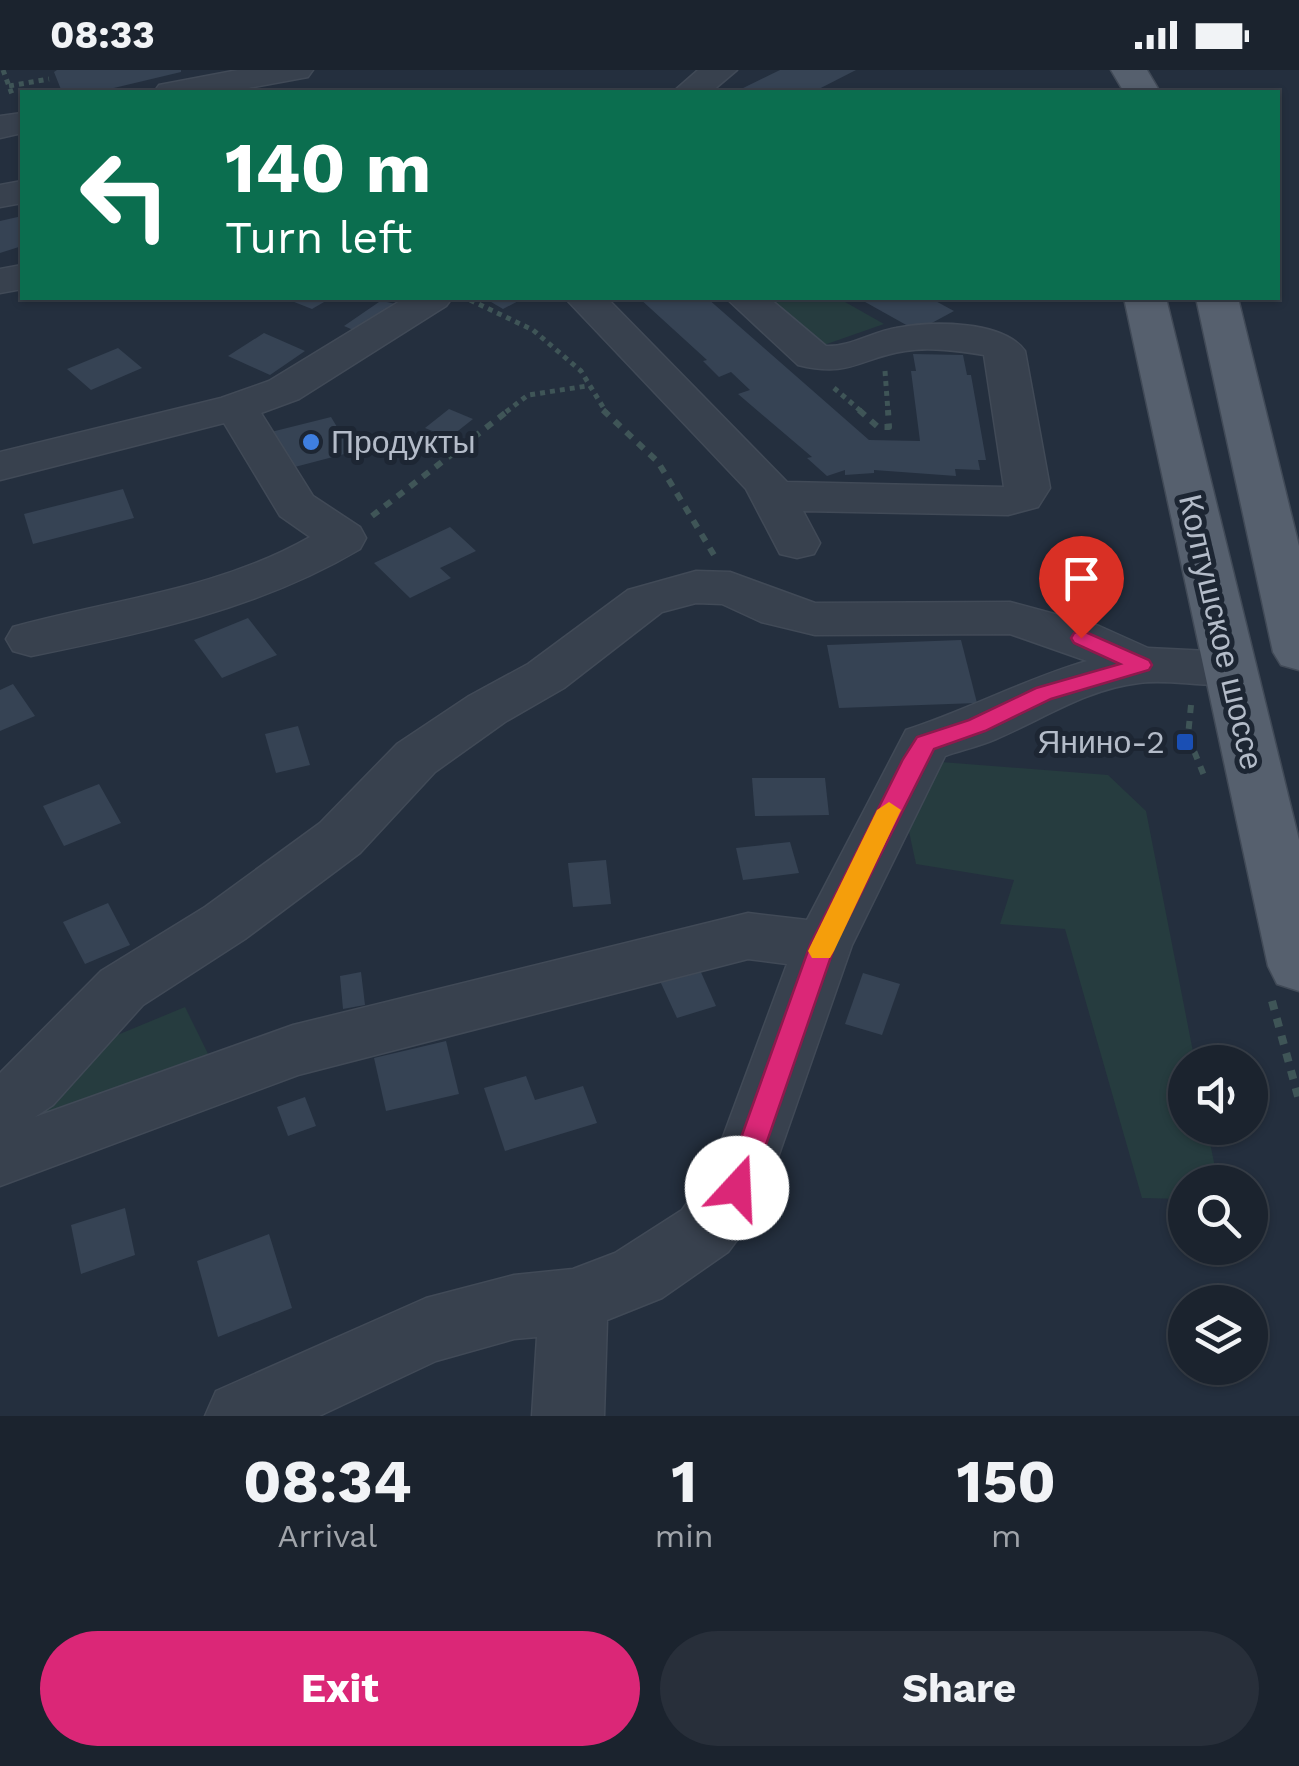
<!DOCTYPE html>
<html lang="en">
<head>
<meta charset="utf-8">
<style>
	:root { --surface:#1b232e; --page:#282f3a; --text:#f1f3f6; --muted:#a0a4aa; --line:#39404a; --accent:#db2777 }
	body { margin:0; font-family:"Work Sans",sans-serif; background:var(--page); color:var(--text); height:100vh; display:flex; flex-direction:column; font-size:38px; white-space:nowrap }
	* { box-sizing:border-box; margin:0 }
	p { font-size:32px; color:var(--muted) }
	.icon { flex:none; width:55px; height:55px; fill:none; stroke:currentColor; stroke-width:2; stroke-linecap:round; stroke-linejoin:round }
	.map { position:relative; height:1346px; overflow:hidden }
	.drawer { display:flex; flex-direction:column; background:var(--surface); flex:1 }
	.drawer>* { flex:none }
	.guide { position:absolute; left:20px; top:20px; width:1260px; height:210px; border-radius:0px; box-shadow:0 2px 8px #0004,0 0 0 2px var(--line); background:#0b6e4f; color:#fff; overflow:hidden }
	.fabs { position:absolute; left:1168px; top:975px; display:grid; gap:20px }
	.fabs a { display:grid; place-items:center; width:100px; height:100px; border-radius:50%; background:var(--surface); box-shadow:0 2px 8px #0004,0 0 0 2px var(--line); font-size:50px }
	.pin { position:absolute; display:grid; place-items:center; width:85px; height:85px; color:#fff; margin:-102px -42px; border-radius:50% 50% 50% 0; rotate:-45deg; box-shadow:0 0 10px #0007 }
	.pin .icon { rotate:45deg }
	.me { position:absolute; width:110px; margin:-55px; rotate:20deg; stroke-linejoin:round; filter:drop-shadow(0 0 8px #0008) }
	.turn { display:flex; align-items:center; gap:35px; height:210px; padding:0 40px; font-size:45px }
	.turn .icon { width:130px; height:130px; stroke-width:2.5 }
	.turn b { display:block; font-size:70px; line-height:85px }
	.eta { display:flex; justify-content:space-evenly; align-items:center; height:170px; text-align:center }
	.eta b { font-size:60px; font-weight:700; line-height:70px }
	.cta { display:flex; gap:20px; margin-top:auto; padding:20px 40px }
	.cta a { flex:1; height:115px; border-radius:60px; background:var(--accent); color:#fff; font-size:40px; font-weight:700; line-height:115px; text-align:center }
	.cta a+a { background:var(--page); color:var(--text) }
	.status { display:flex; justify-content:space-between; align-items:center; height:70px; padding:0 50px; background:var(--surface); direction:ltr }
	.status svg { height:28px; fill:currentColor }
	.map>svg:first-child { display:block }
	.green { fill:#263c3f }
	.building { fill:#364354 }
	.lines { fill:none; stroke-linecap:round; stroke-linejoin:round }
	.minor-casing { stroke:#414a57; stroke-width:3 }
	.major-casing { stroke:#414a57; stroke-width:3 }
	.path-far2 { stroke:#3f5557; stroke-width:5; stroke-dasharray:5 5; stroke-linecap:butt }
	.path-far1 { stroke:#3f5557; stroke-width:6; stroke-dasharray:8 8; stroke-linecap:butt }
	.path { stroke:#3f5557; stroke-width:8; stroke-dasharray:9 9; stroke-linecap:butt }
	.minor { fill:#38414e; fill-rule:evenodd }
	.major { fill:#56606e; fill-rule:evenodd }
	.route { fill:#db2777; stroke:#8e194d; stroke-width:2.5 }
	.slow { fill:#f59e0b }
	.shop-dot { fill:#3f7fe0; stroke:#1d2633; stroke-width:4 }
	.transit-dot { fill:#1a4fb4; stroke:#1d2633; stroke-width:4 }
	.labels { text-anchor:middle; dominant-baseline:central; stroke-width:10; stroke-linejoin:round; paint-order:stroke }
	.poi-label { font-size:32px; fill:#b4bcc9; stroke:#1d2633; text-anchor:start }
	.street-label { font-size:32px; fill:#b4bcc9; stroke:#1d2633 }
</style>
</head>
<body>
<div class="status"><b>08:33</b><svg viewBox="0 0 49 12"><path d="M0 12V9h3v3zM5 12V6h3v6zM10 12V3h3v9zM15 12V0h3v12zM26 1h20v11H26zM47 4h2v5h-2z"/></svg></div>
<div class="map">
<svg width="1299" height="1346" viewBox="0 0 1299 1346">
	<rect width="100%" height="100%" fill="#242f3e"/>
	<!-- green -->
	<g class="green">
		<polygon points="768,228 838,228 884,254 824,275"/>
		<polygon points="941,692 1108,705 1146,741 1195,992 1185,992 1185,1058 1207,1058 1218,1112 1185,1112 1185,1129 1142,1128 1065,859 1000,854 1014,810 916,794 908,757"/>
		<polygon points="185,937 212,992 36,1056 29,1041 115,966"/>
	</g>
	<!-- building -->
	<g class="building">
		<polygon points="57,0 181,0 181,2 97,22 62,22 54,2"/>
		<polygon points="780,0 856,0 813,22 735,22"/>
		<polygon points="22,146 22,176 0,183 0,151"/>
		<polygon points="284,228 331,228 312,239"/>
		<polygon points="369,228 400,235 360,263 344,256 379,232"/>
		<polygon points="490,228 524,228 503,239 486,229"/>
		<polygon points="639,228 707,228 869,370 920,371 911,301 916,301 913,284 963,285 967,305 971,305 986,390 978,390 980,400 955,399 956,406 874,400 874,403 845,405 845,400 827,406 807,388 812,387 738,324 750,320 731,302 719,307 703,291 707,290"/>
		<polygon points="858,228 930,228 954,241 917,261"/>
		<polygon points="264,263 305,281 270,305 228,286"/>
		<polygon points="118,278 142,298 91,320 67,299"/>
		<polygon points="449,339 473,349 449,368 425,358"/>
		<polygon points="331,347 352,382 291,398 271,362"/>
		<polygon points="123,419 134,448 33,474 24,444"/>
		<polygon points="450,457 476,481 440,498 451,508 410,528 374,493"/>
		<polygon points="248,548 277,585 222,608 194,570"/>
		<polygon points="961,570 977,633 839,638 827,575"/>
		<polygon points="13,614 35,646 0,661 0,620"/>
		<polygon points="298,656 310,695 276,703 265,664"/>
		<polygon points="752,708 825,708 829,745 755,746"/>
		<polygon points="99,714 121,753 64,776 43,736"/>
		<polygon points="790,772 799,803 743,810 736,778"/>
		<polygon points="606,790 611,834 573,837 568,793"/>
		<polygon points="108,833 130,875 85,894 63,852"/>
		<polygon points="700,900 716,936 677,948 660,911"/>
		<polygon points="361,902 365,935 343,939 340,906"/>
		<polygon points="863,903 900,914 882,965 845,954"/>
		<polygon points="446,971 459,1024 386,1041 374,988"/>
		<polygon points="526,1006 535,1030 583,1016 597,1053 505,1081 484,1018"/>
		<polygon points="305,1027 316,1056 288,1066 277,1037"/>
		<polygon points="125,1138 135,1185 81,1204 71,1155"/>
		<polygon points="269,1164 292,1238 218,1267 197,1191"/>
	</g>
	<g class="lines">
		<!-- minor casing -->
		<g class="minor-casing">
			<g id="minor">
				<polygon points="238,0 313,0 308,7 226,22 154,22 159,15"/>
				<polygon points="698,0 737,0 711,22 673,22"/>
				<polygon points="22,43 22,63 0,68 0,46"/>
				<polygon points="22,111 22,133 0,137 0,115"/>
				<polygon points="22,195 22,219 0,223 0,199"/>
				<path d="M405,228H452L446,236L299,329L261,343L313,426L360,457L366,468L360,479C259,539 145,563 31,586L13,581L6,569L13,557C114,529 217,520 310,467L280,446L224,353L0,410V382L221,328L269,311Z"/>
				<path d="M565,228H607L787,412L1004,417L984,285C959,281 930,277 905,281C859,288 851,308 798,295L726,228H769L826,276C850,277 872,262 896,258C931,251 1003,250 1025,281L1050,418L1038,437L1008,445L803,441L820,473L814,484L797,488L780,484L746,419Z"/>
				<path d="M696,501L730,502L815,533L1010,532L1099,556L1148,578L1229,582L1247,587L1254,599L1247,611C1211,621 1175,608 1139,613C1087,619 1043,649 996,669C980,676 962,680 945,686L852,875L760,1139L728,1182L662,1228L607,1250L604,1346H532L537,1267L514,1269L436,1291L319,1346H205L216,1321L426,1228L514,1205L573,1199L615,1183L682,1140L710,1102L787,894L748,889L298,1005L0,1116V1003L101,901L205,837L320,753L397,674L469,626L528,594L628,520ZM696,533L722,534L761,552L815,565L1010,564L1087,591C1025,609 968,640 906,660L807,850L748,843L293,955L35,1047L53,1035L143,935L245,869L360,783L435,702L505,652L564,618L662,542Z"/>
			</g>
		</g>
		<!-- major casing -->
		<g class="major-casing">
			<g id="major">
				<polygon points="1111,0 1147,0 1160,22 1124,22"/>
				<polygon points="1124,228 1166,228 1299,770 1299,921 1277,914 1268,896"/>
				<polygon points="1196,228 1238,228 1299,476 1299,600 1281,595 1273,582"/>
			</g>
		</g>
		<!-- path-far2 -->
		<g class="path-far2">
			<polyline points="3,0 13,27"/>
			<polyline points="9,16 49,9"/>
			<polyline points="470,230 533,260 581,301 606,342"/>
			<polyline points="885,301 888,342"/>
			<polyline points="834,318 862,342"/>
			<polyline points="506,342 528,325 587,316"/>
		</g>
		<!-- path-far1 -->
		<g class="path-far1">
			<polyline points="603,340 658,392 714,485"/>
			<polyline points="859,340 878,357 889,357 888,340"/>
			<polyline points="372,446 509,340"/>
			<polyline points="1191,635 1188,666 1205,708"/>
		</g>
		<!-- path -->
		<polyline class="path" points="1272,931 1299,1030"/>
		<!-- minor -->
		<use href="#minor" class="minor"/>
		<!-- major -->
		<use href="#major" class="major"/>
	</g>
	<!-- route -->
	<polygon class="route" points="1081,560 1149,590 1152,595 1149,600 1051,629 985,661 934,679 835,875 751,1118 747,1127 737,1131 727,1127 723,1118 810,875 903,689 917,667 969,650 1036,618 1120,594 1074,573 1071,568 1074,563"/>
	<!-- slow -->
	<polygon class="slow" points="889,732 901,740 834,881 830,888 812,888 808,881 877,740"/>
	<!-- markers -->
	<circle class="shop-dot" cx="311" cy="372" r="10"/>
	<rect class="transit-dot" x="1175" y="662" width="20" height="20" rx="5"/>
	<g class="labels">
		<!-- poi labels -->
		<g class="poi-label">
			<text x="331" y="372">Продукты</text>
			<text x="1165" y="672" text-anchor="end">Янино-2</text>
		</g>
		<!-- street labels -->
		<g class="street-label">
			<text transform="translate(1221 562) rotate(77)">Колтушское шоссе</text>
		</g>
	</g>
</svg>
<div class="fabs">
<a><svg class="icon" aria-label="sound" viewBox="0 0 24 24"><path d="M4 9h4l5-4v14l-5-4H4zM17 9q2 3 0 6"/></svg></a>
<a><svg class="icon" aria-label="search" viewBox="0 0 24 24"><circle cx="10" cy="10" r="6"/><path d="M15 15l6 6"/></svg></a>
<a><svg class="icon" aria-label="layers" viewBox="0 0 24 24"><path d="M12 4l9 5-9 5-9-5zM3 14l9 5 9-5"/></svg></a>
</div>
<div class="pin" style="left:1081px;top:568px;background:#d93025"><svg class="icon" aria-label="arrive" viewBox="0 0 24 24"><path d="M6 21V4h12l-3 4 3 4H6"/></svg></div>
<svg class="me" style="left:737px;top:1118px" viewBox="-20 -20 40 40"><circle r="19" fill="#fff"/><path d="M0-13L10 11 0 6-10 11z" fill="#db2777"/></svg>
<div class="guide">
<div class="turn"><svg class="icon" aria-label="left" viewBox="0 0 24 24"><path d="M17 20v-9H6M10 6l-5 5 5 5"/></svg><div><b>140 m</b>Turn left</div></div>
</div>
</div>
<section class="drawer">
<div class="eta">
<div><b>08:34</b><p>Arrival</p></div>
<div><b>1</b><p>min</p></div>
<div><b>150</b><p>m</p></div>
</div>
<div class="cta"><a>Exit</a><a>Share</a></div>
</section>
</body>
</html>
